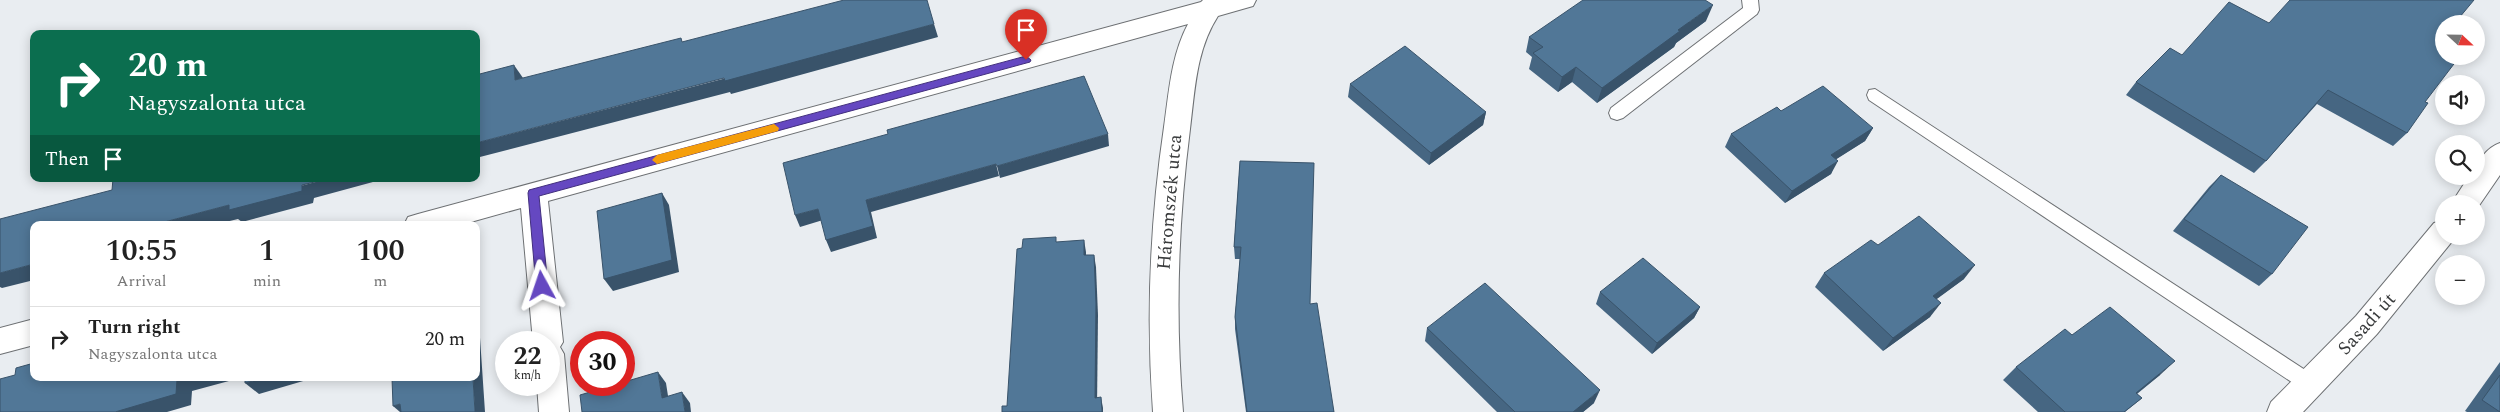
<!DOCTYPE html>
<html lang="en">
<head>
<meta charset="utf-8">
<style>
	:root { --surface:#fff; --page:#f6f6f6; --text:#222; --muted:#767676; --line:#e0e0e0 }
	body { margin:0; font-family:Spectral,serif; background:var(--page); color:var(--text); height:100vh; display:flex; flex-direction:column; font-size:19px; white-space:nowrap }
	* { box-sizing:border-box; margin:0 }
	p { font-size:16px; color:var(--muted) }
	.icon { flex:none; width:28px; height:28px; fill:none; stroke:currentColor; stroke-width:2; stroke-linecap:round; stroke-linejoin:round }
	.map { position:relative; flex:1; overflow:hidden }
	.details { position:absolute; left:30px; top:221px; width:450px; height:160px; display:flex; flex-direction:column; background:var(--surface); border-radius:10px; box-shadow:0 2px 12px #0003 }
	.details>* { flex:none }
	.guide { position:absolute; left:30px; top:30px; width:450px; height:152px; border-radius:10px; box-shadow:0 2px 12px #0003; background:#0b6e4f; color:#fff; overflow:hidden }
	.needle { width:32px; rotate:112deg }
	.fabs { position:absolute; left:2435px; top:15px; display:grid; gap:10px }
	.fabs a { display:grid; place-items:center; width:50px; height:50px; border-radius:50%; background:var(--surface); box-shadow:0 2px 12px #0003; font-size:25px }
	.speed { position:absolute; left:495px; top:331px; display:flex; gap:10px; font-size:25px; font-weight:700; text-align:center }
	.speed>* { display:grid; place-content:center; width:65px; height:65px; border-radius:50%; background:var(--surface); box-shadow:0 2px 12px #0003; line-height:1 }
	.speed small { font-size:12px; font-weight:400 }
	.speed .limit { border:8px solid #d22; background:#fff; color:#111 }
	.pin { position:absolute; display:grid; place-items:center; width:42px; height:42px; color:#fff; margin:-51px -21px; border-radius:50% 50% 50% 0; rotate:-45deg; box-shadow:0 0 5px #0007 }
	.pin .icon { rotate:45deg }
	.me { position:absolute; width:55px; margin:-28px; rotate:355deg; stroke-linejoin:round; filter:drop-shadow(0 0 4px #0008) }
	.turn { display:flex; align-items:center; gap:18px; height:105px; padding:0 15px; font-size:22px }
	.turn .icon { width:65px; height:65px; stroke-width:2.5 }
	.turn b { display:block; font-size:35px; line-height:42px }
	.then { display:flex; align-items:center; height:48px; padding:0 15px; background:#0003; gap:10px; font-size:19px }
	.eta { display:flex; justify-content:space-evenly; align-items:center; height:85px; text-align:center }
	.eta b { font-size:30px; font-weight:600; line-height:35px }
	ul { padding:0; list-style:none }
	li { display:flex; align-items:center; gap:15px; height:65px; padding:0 15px; border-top:1px solid var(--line) }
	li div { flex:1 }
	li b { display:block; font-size:19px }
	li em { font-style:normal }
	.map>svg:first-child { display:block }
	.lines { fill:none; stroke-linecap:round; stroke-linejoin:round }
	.service-casing { stroke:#6d7073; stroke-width:2 }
	.minor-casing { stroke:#6d7073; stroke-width:2 }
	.tertiary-casing { stroke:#6d7073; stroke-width:2 }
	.service { fill:#fff; fill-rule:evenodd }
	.minor { fill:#fff; fill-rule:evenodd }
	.tertiary { fill:#fff; fill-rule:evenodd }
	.wall { fill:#466682 }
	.shaded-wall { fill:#39536a }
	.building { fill:#517797; stroke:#39536a }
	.route { fill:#6548c1; stroke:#422f7d }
	.slow { fill:#f59e0b }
	.labels { text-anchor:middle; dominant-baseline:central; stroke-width:5; stroke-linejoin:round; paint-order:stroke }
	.street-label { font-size:19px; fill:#393b3c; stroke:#fff }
</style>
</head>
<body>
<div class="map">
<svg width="2500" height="412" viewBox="0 0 2500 412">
	<rect width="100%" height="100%" fill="#e9edf1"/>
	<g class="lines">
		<!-- service casing -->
		<g class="service-casing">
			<g id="service">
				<polygon points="1742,0 1758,0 1759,10 1757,14 1623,118 1617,120 1611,118 1609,113 1611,108 1743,8"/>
				<polygon points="1875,89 2319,379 2322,385 2319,391 2312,394 2305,391 1869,100 1867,95 1869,90"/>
			</g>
		</g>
		<!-- minor casing -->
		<g class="minor-casing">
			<g id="minor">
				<path d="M1203,0H1256L1253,6L1218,16C1196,50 1195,90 1190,129C1178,223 1175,317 1183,412H1153C1146,316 1150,222 1164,127C1169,92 1171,56 1188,24L548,201L563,342L560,347L564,354L569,412H539L537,385H549V342H533L521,208L460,225H404L408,217L418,214L1201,2Z"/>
				<polygon points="34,319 34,345 0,354 0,328"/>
			</g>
		</g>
		<!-- tertiary casing -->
		<g class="tertiary-casing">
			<g id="tertiary">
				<path d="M2500,143V175L2476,210V204H2451L2469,176H2476C2476,162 2486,148 2500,143Z"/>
				<polygon points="2444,220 2444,236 2455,236 2454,239 2377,334 2303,412 2267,412 2271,402 2356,316 2434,223"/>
			</g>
		</g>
		<!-- service -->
		<use href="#service" class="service"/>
		<!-- minor -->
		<use href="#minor" class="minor"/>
		<!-- tertiary -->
		<use href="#tertiary" class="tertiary"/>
	</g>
	<!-- wall -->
	<g class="wall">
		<polygon points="1706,21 1676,43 1674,47 1597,103 1572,82 1558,92 1529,69 1532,57 1526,52 1529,37"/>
		<polygon points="2269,23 2444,24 2425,102 2407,133 2393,146 2317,104 2266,161 2254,173 2126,95 2136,82 2182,55"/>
		<polygon points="1350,84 1486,112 1483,125 1429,165 1348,97"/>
		<polygon points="1781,111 1873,128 1865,141 1836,159 1831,174 1785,203 1725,147 1731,134"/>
		<polygon points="1240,161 1310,304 1334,412 1246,412 1235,329 1235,317 1240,259 1235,259 1234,247"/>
		<polygon points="2221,175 2272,274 2259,286 2173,231 2209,187"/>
		<polygon points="1878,245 1964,279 1936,299 1930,317 1883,351 1815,287 1824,273"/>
		<polygon points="1600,292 1700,307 1694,318 1652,354 1596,304"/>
		<polygon points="1427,328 1594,403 1583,412 1497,412 1425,341"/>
		<polygon points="2072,335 2160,375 2137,394 2142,398 2125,412 2038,412 2003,380 2016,367"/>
		<polygon points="2500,362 2500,412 2467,412 2465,411"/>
	</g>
	<!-- shaded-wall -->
	<g class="shaded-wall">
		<polygon points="1713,5 1706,21 1676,43 1674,47 1597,103 1602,88 1678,30"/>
		<polygon points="934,24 938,37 731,94 730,92 476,158 476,143"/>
		<polygon points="514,65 523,78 515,80"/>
		<polygon points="1576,67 1572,82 1558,92 1562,77"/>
		<polygon points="1486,112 1483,125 1429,165 1431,153"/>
		<polygon points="1873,128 1865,141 1824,167 1831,155"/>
		<polygon points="1108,134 1109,146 1000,178 997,166"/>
		<polygon points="1838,161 1831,174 1785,203 1792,191"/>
		<polygon points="996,164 999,176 871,212 877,238 831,252 826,240 866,200"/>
		<polygon points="327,179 384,179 314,198 313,203 242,222 238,219 213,225 153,225"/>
		<polygon points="662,193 669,205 679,272 613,291 604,279"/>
		<polygon points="818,209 823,220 800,227 795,215"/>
		<polygon points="1084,240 1086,252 1086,267 1084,255"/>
		<polygon points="1094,255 1096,267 1098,315 1097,408 1095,398"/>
		<polygon points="476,257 480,307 478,308 485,412 475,412 473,378 476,378"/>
		<polygon points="34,264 34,280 2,288 0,287 0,273"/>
		<polygon points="1975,265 1964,279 1922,310 1933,296"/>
		<polygon points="1941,303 1930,317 1883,351 1893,338"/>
		<polygon points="1700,307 1694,318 1652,354 1657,343"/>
		<polygon points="2175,361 2160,375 2121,406 2136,393"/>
		<polygon points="658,372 666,383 670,409 662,398"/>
		<polygon points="187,378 240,378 192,391 191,405 167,412 115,412 177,380"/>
		<polygon points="265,378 310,378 310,379 259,394 245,383"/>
		<polygon points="1600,390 1594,403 1583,412 1573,412"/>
		<polygon points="682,392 690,403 691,412 685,412"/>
		<polygon points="1101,397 1103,408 1103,412 1102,412"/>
		<polygon points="400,404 409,412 400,412 393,406"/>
	</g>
	<!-- building -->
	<g class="building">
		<polygon points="844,0 927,0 934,24 725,81 724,78 476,143 476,75 514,65 515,80 681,38 682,42"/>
		<polygon points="1583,0 1705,0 1713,5 1678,30 1680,31 1602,88 1576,67 1562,77 1533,53 1543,47 1529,37"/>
		<polygon points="2290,0 2474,0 2454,24 2444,24 2444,56 2460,56 2425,102 2428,103 2407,133 2328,90 2266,161 2136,82 2170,48 2182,55 2229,2 2269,23"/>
		<polygon points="1405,46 1486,112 1431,153 1350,84"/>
		<polygon points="1084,76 1108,134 997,166 996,164 866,200 873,226 826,240 818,209 795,215 783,163 888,134 887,130"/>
		<polygon points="1823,86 1873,128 1831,155 1838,161 1792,191 1731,134 1777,107 1781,111"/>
		<polygon points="1240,161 1314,163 1310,304 1317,303 1334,412 1247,412 1235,317 1241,247 1234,247"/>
		<polygon points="2221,175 2308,227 2272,274 2184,219"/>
		<polygon points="113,179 327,179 302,185 302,191 229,210 229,205 153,225 34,225 34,264 0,273 0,219 112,190"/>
		<polygon points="662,193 672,260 604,279 597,211"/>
		<polygon points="1919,216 1975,265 1933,296 1941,303 1893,338 1824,273 1871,240 1878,245"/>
		<polygon points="1056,237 1056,242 1084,240 1084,255 1094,255 1096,303 1095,398 1101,397 1102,412 1002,412 1002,406 1007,406 1017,249 1022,248 1023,239"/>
		<polygon points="1643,258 1700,307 1657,343 1600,292"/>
		<polygon points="1485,283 1600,390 1573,412 1515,412 1427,328"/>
		<polygon points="2110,307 2175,361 2136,393 2142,398 2124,412 2065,412 2016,367 2065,329 2072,335"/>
		<polygon points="34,363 34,378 187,378 177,380 176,394 115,412 0,412 0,379 15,375 16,368"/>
		<polygon points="658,372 662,398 682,392 685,412 582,412 580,395 614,385 624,385 624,382"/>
		<polygon points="2500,375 2500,412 2482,400"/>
		<polygon points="245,378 265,378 245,383"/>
		<polygon points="392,378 473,378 475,412 401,412 400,404 393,406"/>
	</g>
	<!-- route -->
	<polygon class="route" points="1026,56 1031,60 1030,62 539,196 548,286 542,292 536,286 528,193 529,190"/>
	<!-- slow -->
	<polygon class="slow" points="774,124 779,128 778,131 657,164 652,160 657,155"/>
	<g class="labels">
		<!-- street labels -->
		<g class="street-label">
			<text transform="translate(1170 202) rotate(-85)">Háromszék utca</text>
			<text transform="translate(2367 324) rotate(-48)">Sasadi út</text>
		</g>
	</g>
</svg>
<div class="fabs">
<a><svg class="needle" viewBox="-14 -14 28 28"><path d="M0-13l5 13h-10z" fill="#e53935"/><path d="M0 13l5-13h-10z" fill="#767676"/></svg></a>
<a><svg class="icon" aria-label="sound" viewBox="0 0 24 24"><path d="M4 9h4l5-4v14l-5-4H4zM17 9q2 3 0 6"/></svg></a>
<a><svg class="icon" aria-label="search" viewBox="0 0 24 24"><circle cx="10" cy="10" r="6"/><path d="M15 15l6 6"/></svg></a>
<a>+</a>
<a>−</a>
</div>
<div class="speed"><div>22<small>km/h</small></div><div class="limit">30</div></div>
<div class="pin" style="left:1026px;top:60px;background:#d93025"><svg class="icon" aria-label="arrive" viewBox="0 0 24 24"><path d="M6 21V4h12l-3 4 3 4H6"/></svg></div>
<svg class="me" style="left:542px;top:286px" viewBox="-20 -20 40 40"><path d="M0-17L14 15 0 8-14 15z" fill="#6548c1" stroke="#fff" stroke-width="4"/></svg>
<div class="guide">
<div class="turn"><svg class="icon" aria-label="right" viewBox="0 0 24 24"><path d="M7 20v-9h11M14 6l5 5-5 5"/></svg><div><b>20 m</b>Nagyszalonta utca</div></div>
<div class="then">Then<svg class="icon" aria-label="arrive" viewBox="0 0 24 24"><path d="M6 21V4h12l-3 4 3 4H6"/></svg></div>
</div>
<section class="details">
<div class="eta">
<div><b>10:55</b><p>Arrival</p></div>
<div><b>1</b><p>min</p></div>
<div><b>100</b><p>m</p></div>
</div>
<ul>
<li><svg class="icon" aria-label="right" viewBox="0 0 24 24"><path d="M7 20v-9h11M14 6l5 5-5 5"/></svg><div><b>Turn right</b><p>Nagyszalonta utca</p></div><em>20 m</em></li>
</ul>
</section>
</div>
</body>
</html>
